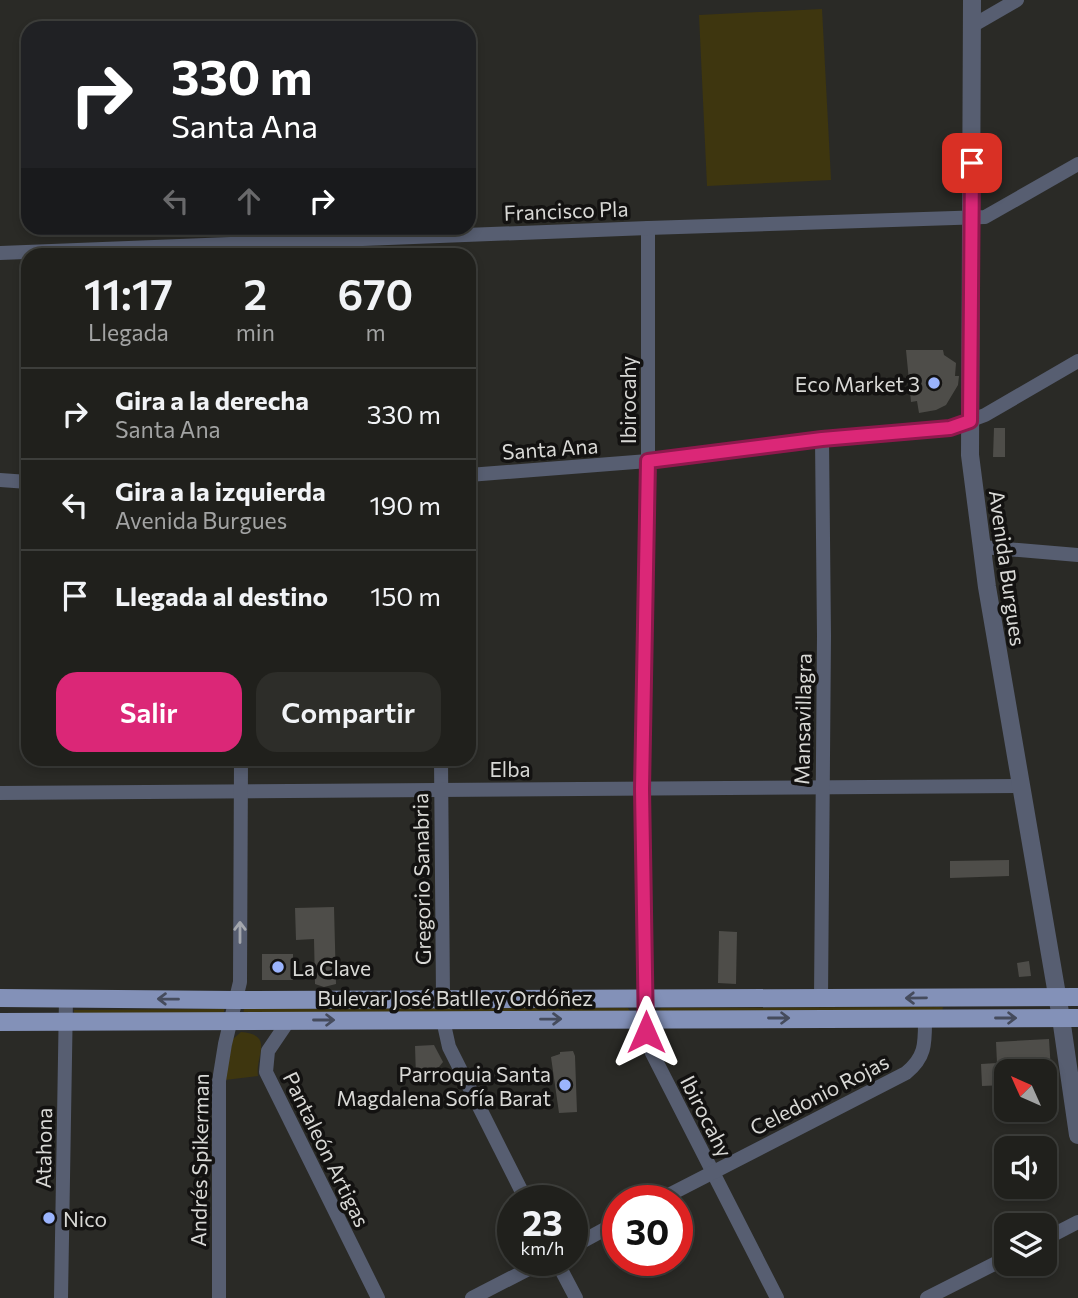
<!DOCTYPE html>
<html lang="es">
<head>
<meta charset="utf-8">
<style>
	:root { --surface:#20201c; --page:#2d2d29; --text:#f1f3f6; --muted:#a2a3a3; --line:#3d3e3b; --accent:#db2777 }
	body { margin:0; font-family:Commissioner,sans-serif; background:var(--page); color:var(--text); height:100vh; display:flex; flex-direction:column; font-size:26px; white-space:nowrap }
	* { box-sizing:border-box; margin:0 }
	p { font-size:23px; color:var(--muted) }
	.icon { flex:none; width:38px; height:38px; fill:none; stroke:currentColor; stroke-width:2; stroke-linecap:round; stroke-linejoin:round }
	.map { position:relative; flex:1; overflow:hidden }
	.drawer { position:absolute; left:21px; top:248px; width:455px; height:518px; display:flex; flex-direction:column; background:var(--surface); border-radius:21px; box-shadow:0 4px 10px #0003,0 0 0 2px var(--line) }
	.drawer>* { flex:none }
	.banner { position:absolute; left:21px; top:21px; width:455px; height:214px; border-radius:21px; box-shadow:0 4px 10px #0003,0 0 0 2px var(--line); background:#202124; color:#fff; overflow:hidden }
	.needle { width:46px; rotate:315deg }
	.controls { position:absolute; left:994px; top:1059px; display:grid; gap:14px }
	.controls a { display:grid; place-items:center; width:63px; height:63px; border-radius:14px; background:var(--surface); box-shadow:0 4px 10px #0003,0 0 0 2px var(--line); font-size:35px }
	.speed { position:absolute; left:497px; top:1185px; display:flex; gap:14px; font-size:35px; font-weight:700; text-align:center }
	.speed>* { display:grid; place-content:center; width:91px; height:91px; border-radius:50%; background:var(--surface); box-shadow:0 4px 10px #0003,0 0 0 2px var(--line); line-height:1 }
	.speed small { font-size:18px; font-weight:400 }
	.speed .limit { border:10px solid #d22; background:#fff; color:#111 }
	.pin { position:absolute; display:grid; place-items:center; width:60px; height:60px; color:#fff; margin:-30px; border-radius:14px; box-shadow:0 4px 10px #0006 }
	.me { position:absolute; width:77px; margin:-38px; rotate:0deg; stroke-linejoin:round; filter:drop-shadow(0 0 5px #0008) }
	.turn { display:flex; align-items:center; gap:24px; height:147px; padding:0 35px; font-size:32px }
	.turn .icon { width:91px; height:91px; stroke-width:2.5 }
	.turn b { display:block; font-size:49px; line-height:60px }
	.lanes { display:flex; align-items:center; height:66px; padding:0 35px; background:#0003; justify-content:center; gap:35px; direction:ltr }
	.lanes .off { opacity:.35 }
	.eta { display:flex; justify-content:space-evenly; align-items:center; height:119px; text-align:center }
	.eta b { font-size:42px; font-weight:600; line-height:49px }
	.button { display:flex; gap:14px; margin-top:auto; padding:14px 35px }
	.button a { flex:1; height:80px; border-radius:21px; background:var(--accent); color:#fff; font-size:28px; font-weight:600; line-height:80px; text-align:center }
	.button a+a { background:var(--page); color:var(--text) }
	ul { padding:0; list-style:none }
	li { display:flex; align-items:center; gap:21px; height:91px; padding:0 35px; border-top:2px solid var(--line) }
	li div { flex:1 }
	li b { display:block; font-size:26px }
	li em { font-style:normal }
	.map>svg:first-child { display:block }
	.green { fill:#3e360f }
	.building { fill:#4e4d49 }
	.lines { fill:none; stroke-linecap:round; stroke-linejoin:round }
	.minor { stroke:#575e71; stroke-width:14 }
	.tertiary { stroke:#575e71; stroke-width:18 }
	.primary { stroke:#8391b8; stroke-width:18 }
	.oneway { stroke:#a4a7ad }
	.oneway2 { stroke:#454b5c }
	.route-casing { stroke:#8e194d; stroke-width:18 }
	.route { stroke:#db2777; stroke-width:12 }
	.poi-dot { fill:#9bb4fd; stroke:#131211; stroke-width:2.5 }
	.labels { text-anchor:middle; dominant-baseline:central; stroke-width:7; stroke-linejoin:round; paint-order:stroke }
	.street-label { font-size:21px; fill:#d8d8d5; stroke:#131211 }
	.poi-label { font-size:21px; fill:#d8d8d5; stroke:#131211; text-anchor:end }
</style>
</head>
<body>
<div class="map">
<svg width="1078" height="1298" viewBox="0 0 1078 1298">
	<rect width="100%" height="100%" fill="#2a2a26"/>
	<!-- green -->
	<g class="green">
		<polygon points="822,9 831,180 707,186 699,15"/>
		<polygon points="943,1007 942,1012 659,1013 658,1011 661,1008"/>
		<polygon points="628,1008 630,1011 243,1015 244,1009"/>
		<polygon points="224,1009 224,1015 74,1015 74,1010"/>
		<path d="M241,1032C275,1035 255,1055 258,1076L225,1080L233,1039Z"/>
	</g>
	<!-- building -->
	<g class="building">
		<polygon points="906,350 943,350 944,355 956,363 955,376 959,376 958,385 946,405 936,410 919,413 917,401 911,402"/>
		<polygon points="994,428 1005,428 1005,457 993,457"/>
		<polygon points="1009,860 1009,876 950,878 950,861"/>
		<polygon points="334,907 336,984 324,987 315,984 314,939 296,940 295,908"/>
		<polygon points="719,931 737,932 736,984 718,983"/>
		<rect x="262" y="954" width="31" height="26"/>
		<polygon points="1029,961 1031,976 1019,977 1017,963"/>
		<polygon points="1049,1039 1051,1071 1006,1071 1006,1085 982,1086 981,1064 997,1063 996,1042"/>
		<polygon points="434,1045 443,1062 439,1067 416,1077 415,1046"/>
		<polygon points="573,1051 575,1056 577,1112 559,1113 551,1057 560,1054 560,1052"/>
	</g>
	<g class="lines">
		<!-- minor -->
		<g class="minor">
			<polyline points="972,26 1017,0"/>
			<polyline points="648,228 648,461 642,789 646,1032 652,1053 777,1298"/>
			<polyline points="0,253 648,228 985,217 1078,164"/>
			<polyline points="469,475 648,461 822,439 950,428 985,415 1078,361"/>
			<polyline points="0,480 28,482"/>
			<polyline points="982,547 1078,555"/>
			<polyline points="441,760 443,997"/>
			<polyline points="0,793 1020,786"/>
			<polyline points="821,999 824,636 822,439"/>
			<polyline points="289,1020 268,1051 266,1072 378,1298"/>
			<polyline points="443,1020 449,1047 526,1200"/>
			<path d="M659,1200L906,1073C926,1057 925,1043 925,1018"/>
			<polyline points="1045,1239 1078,1222"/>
			<polyline points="572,1247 618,1222"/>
			<polyline points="556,1260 576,1298"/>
			<polyline points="61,1298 66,998"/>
			<polyline points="219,1298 219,1081 225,1044 240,982 241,760"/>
			<polyline points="472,1298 546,1260"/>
			<polyline points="927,1298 1006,1258"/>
		</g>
		<!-- tertiary -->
		<polyline class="tertiary" points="972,0 970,455 987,587 1061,1018 1078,1135"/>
		<!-- primary -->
		<g class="primary">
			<polyline points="0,998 236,1000 1078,997"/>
			<polyline points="0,1022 1078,1018"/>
		</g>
	</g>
	<!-- one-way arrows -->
	<defs><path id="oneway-shaft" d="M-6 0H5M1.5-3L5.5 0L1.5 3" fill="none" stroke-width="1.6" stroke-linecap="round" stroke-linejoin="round" transform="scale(1.75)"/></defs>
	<use class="oneway" href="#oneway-shaft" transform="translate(240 932) rotate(-90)"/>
	<g class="oneway2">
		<use href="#oneway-shaft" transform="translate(916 998) rotate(179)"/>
		<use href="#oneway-shaft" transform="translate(168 999) rotate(-179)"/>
		<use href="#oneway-shaft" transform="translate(779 1018)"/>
		<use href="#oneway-shaft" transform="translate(1006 1018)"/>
		<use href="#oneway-shaft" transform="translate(551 1019) rotate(-1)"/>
		<use href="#oneway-shaft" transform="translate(324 1020)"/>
	</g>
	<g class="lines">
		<!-- route casing -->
		<g class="route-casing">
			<polyline id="route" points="646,1032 642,789 648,461 822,439 950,428 970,421 972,163"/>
		</g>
		<!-- route -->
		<use href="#route" class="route"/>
	</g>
	<!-- markers -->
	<g class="poi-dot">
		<circle cx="934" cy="383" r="7"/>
		<circle cx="278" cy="967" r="7"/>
		<circle cx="565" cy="1085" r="7"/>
		<circle cx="49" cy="1218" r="7"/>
	</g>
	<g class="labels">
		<!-- street labels -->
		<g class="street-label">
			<text transform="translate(566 210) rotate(-2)">Francisco Pla</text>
			<text transform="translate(627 400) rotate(-90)">Ibirocahy</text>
			<text transform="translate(550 448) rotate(-4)">Santa Ana</text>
			<text transform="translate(1008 568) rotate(82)">Avenida Burgues</text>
			<text transform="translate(802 719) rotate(-89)">Mansavillagra</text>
			<text x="510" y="768">Elba</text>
			<text transform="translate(421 879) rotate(-91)">Gregorio Sanabria</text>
			<text x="455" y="997">Bulevar José Batlle y Ordóñez</text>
			<text transform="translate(819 1094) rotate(-27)">Celedonio Rojas</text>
			<text transform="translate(707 1116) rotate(63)">Ibirocahy</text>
			<text transform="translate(43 1148) rotate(-89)">Atahona</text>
			<text transform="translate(327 1149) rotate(64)">Pantaleón Artigas</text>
			<text transform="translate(199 1160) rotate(-89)">Andrés Spikerman</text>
		</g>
		<!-- poi labels -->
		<g class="poi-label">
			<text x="920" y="383">Eco Market 3</text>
			<text x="292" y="967" text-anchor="start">La Clave</text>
			<text x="551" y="1073">Parroquia Santa<tspan x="551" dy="24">Magdalena Sofía Barat</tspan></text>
			<text x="63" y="1218" text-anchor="start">Nico</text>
		</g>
	</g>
</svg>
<div class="controls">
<a><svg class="needle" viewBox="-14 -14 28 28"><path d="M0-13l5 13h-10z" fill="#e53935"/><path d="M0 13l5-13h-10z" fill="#a2a3a3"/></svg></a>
<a><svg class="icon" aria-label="sound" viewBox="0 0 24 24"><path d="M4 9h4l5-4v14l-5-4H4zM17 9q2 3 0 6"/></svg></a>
<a><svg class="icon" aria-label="layers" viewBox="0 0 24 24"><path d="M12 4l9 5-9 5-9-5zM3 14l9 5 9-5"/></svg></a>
</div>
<div class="speed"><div>23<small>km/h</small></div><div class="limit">30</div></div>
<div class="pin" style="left:972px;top:163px;background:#d93025"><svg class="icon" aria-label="arrive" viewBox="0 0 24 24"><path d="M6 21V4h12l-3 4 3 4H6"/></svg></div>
<svg class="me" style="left:646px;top:1032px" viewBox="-20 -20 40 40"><path d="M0-17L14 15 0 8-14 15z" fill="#db2777" stroke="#fff" stroke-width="4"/></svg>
<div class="banner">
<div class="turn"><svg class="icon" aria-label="right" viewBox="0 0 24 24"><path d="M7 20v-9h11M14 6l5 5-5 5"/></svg><div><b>330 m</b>Santa Ana</div></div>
<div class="lanes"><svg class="icon off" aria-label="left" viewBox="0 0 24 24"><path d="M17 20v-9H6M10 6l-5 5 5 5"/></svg><svg class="icon off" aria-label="ahead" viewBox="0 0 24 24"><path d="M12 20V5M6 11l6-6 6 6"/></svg><svg class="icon" aria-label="right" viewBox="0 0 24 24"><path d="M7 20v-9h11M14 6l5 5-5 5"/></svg></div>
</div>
<section class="drawer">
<div class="eta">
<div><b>11:17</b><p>Llegada</p></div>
<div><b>2</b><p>min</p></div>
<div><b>670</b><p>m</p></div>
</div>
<ul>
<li><svg class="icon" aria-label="right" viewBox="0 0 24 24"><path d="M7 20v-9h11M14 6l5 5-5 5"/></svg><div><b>Gira a la derecha</b><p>Santa Ana</p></div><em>330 m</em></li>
<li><svg class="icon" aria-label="left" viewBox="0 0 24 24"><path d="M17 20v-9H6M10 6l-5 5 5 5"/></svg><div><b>Gira a la izquierda</b><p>Avenida Burgues</p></div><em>190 m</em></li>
<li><svg class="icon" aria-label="arrive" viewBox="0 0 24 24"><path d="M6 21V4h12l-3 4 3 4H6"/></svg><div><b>Llegada al destino</b></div><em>150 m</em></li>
</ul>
<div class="button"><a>Salir</a><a>Compartir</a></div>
</section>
</div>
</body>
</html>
